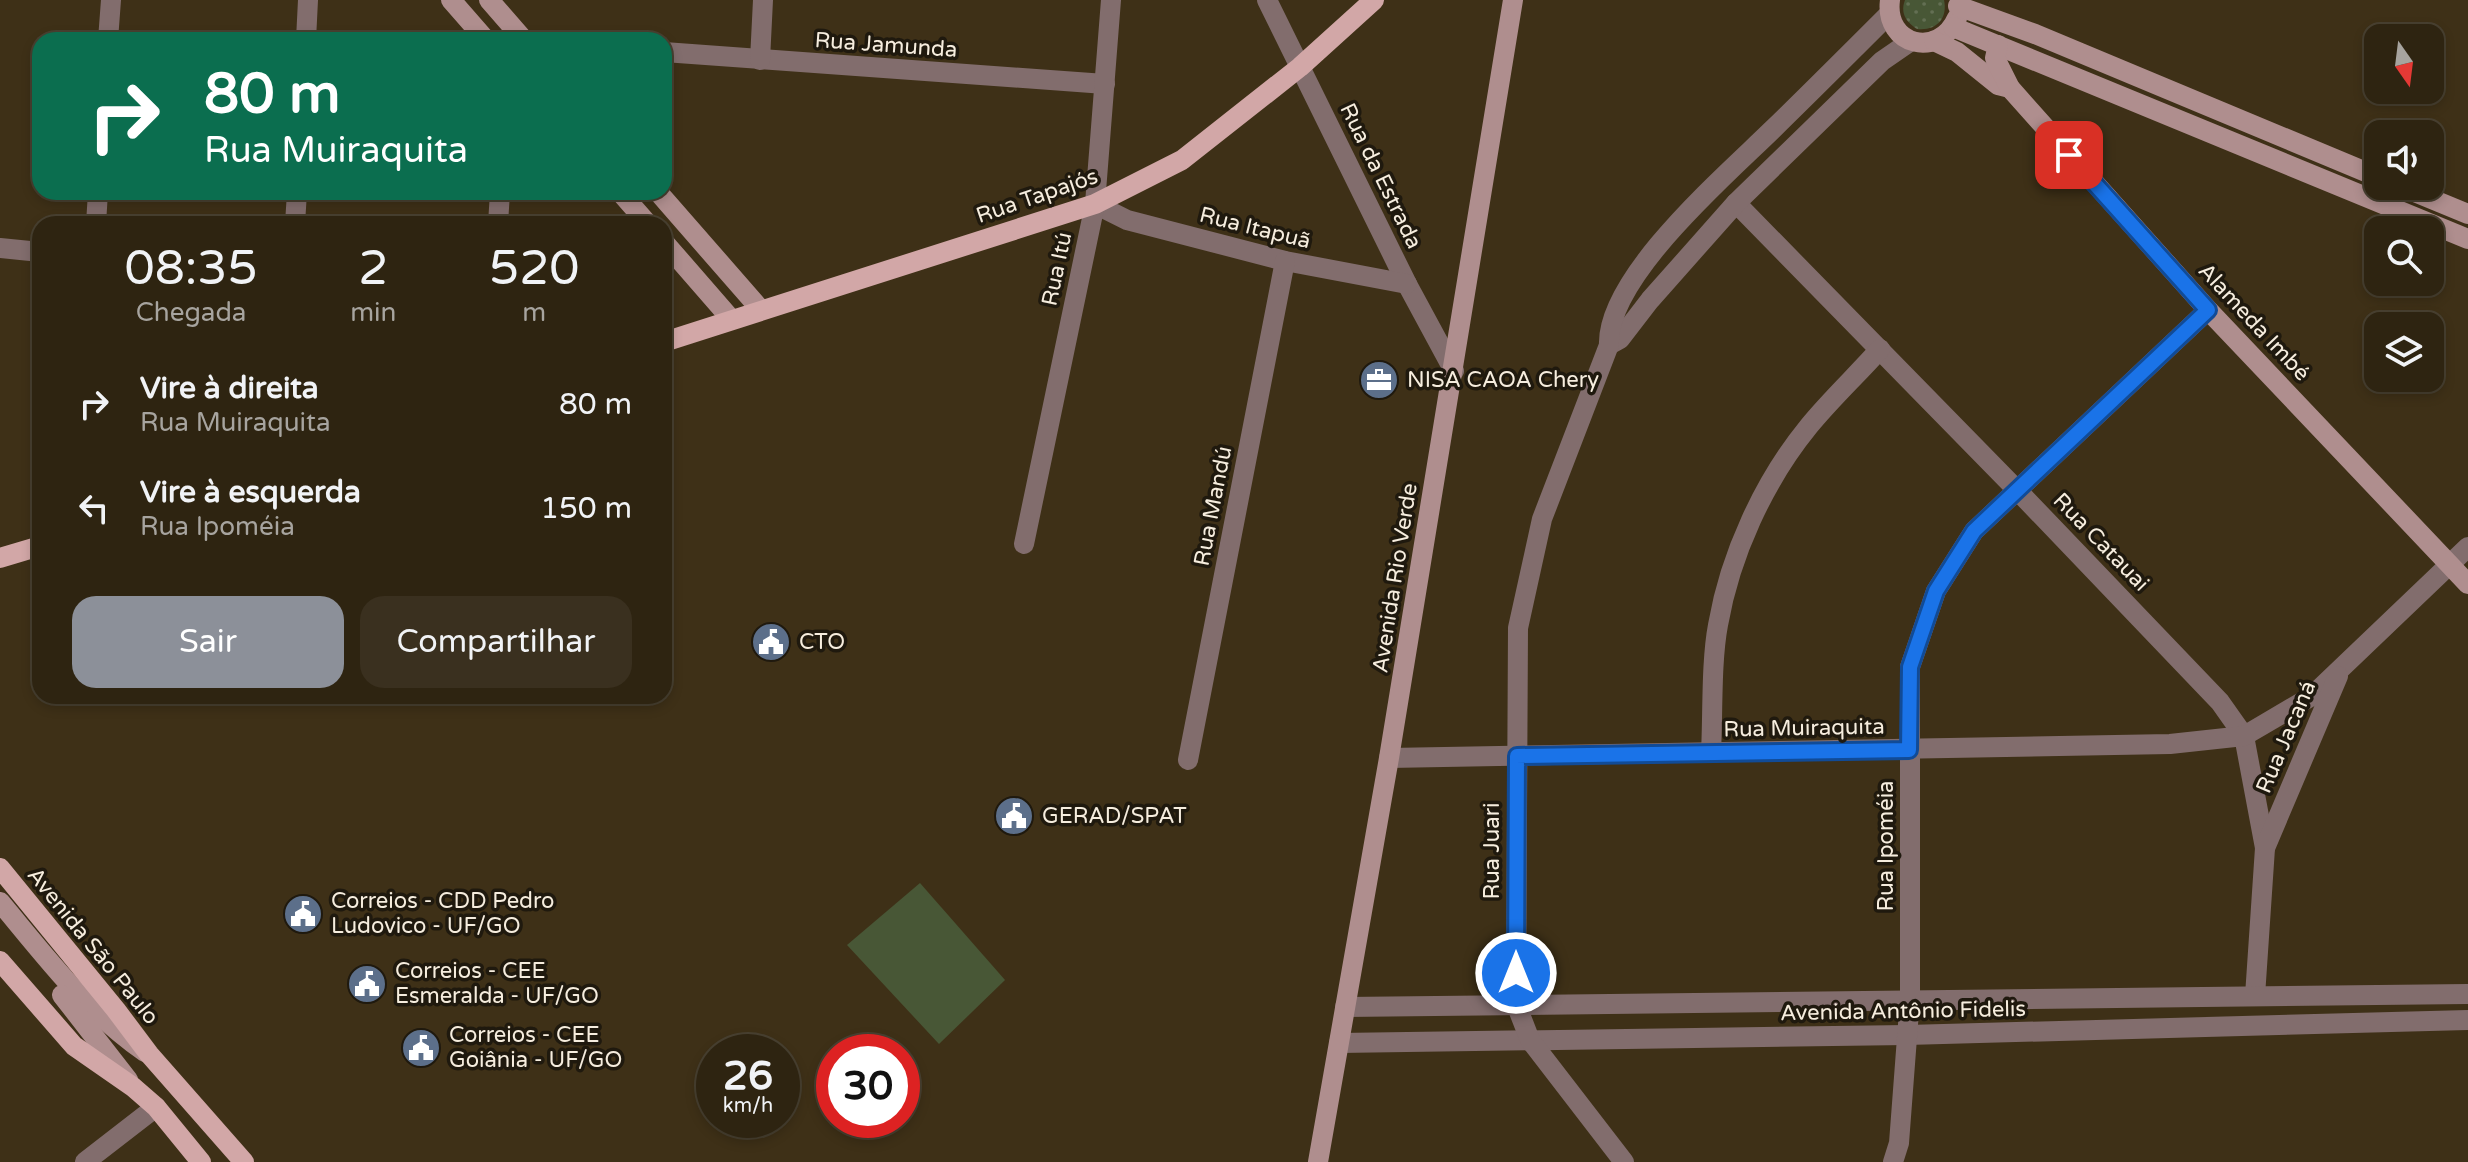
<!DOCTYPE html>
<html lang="pt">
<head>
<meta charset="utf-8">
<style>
	:root { --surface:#2e2411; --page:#3a301f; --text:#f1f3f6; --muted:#a7a49f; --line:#494131; --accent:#8c9099 }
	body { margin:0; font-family:"Varela Round",sans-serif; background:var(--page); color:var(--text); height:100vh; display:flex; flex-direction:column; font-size:30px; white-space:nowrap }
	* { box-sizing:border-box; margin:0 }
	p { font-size:26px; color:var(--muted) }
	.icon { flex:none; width:44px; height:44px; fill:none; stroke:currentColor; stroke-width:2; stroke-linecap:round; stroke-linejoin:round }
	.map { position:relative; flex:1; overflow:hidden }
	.panel { position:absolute; left:32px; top:216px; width:640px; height:488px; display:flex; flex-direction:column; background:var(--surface); border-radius:24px; box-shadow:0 4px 12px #0003,0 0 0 2px var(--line) }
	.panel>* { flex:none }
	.top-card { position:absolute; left:32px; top:32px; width:640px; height:168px; border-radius:24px; box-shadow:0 4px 12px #0003,0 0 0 2px var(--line); background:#0b6e4f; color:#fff; overflow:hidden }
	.needle { width:52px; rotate:166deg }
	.buttons { position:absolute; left:2364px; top:24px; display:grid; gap:16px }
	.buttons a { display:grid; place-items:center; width:80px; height:80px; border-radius:16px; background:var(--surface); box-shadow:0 4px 12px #0003,0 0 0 2px var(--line); font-size:40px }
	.speed { position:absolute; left:696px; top:1034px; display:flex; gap:16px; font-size:40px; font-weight:700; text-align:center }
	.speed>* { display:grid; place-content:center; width:104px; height:104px; border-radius:50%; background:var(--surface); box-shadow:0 4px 12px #0003,0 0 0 2px var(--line); line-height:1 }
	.speed small { font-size:20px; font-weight:400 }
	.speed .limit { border:12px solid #d22; background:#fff; color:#111 }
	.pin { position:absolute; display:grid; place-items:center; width:68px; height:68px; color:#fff; margin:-34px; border-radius:16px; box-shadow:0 4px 12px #0006 }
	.me { position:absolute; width:88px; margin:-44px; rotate:0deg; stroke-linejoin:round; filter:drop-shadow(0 0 6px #0008) }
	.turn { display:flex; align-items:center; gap:28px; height:168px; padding:0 40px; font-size:36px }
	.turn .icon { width:104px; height:104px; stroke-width:2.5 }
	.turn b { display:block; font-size:56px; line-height:68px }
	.eta { display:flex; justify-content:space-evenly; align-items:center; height:136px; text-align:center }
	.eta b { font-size:48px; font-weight:600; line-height:56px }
	.action { display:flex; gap:16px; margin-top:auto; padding:16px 40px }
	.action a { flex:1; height:92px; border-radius:24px; background:var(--accent); color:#fff; font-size:32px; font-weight:600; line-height:92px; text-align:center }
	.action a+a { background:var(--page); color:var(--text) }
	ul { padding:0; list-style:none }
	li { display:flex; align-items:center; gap:24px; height:104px; padding:0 40px }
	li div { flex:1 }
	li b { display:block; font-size:30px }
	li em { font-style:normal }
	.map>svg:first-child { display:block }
	.grass { fill:url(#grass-dots) }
	.pitch { fill:#485736 }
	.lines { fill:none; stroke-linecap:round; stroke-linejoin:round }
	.street { stroke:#826d6d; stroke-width:20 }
	.secondary { stroke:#af8e8e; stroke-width:20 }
	.primary { stroke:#d2a7a7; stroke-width:20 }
	.route-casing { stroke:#114b97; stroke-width:20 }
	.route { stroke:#1a73e8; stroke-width:14 }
	.labels { text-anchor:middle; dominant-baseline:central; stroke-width:7; stroke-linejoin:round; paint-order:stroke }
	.street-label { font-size:22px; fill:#f6edde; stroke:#1f190e }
	.poi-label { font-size:22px; fill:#f6edde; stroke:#1f190e; text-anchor:start }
</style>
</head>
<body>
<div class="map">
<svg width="2468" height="1162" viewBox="0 0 2468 1162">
	<defs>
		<pattern id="grass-dots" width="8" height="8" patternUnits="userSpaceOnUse" patternTransform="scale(2)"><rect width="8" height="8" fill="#485736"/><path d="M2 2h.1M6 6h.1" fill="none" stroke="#636f53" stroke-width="1.8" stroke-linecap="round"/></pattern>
	</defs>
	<rect width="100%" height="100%" fill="#3e3017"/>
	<!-- grass -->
	<path class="grass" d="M1905,0H1944C1948,19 1936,31 1917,29C1906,22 1900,13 1905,0Z"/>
	<!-- pitch -->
	<polygon class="pitch" points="920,883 1005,980 939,1044 847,945"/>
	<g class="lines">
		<!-- street -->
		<g class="street">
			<polyline points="1267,0 1407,284 1454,371"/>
			<polyline points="108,40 111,0"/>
			<polyline points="306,40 308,0"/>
			<polyline points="664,52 1105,84"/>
			<polyline points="760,60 763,0"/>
			<polyline points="1736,203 2017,490 2220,702 2244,736 2265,848"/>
			<polyline points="1095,204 1127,220 1285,261 1407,284"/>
			<polyline points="96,224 98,192"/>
			<polyline points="295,224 297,192"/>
			<polyline points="498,224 500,192"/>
			<polyline points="0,248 40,252"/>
			<polyline points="1609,345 1620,339 1650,300 1736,203 1882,61 1911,41"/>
			<polyline points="1024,544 1095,204 1111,0"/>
			<path d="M1711,753C1713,714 1711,662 1718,625C1730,555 1764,481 1809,426C1831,399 1857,375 1880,349"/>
			<polyline points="1389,758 2170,744 2244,736 2312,696 2468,547"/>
			<polyline points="1188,760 1285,261"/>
			<polyline points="2255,996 2265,848 2338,676"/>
			<polyline points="1345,1007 2468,994"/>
			<polyline points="1339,1043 1907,1035 2468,1020"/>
			<polyline points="85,1162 156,1107"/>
			<path d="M1624,1162L1530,1040L1516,1004L1518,628L1542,519L1609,345C1606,278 1725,176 1772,130C1811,92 1850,53 1889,14"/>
			<polyline points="1893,1162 1899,1143 1910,998 1910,667 1936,591 1974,531 2208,310"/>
		</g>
		<!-- secondary -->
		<g class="secondary">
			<polyline points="451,0 486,40"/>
			<polyline points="489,0 524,40"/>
			<path d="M1890,0C1884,46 1939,59 1957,18"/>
			<polyline points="1958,6 2035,34 2378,177"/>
			<polyline points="1953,27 2468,239"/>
			<polyline points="1934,41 1957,52 1998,85 2010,88"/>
			<polyline points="1998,45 1995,58 2010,88 2208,310 2468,584"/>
			<polyline points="2400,186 2468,214"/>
			<polyline points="620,192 648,224"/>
			<polyline points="658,192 761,310"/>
			<polyline points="664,242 731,319"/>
			<path d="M0,902C45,956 87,1012 145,1052"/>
			<polyline points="62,995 128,1080"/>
			<polyline points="1318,1162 1389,758 1513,0"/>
		</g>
		<!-- primary -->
		<g class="primary">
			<polyline points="664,342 1095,204 1182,160 1300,67 1374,0"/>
			<polyline points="0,558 40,546"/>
			<polyline points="0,868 116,1010 149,1054 244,1162"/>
			<polyline points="0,961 74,1046 133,1087 156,1107 201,1162"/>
		</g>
	</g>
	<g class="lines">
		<!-- route casing -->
		<g class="route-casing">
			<polyline id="route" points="1516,973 1517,756 1909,750 1910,667 1936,591 1974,531 2208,310 2069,155"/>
		</g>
		<!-- route -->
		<use href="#route" class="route"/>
	</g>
	<!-- icons -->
	<defs>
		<g id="office-disc" transform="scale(2)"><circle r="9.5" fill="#5c6f8a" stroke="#1f190e"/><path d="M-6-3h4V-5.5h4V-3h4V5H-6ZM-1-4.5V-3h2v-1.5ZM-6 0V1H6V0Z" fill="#fff"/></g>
		<g id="civic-disc" transform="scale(2)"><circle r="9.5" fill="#5c6f8a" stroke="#1f190e"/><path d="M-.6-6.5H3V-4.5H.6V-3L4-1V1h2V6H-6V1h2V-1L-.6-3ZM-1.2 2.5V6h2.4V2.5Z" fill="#fff"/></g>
	</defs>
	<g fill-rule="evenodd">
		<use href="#office-disc" x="1379" y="380"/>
		<use href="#civic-disc" x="771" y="642"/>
		<use href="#civic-disc" x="1014" y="816"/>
		<use href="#civic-disc" x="303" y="914"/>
		<use href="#civic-disc" x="367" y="984"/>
		<use href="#civic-disc" x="421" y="1048"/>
	</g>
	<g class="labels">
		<!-- street labels -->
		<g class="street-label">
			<text transform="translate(886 45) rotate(4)">Rua Jamunda</text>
			<text transform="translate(1381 176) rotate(64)">Rua da Estrada</text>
			<text transform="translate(1037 196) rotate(-19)">Rua Tapajós</text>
			<text transform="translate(1255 228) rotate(14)">Rua Itapuã</text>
			<text transform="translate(1057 269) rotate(-78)">Rua Itú</text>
			<text transform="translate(2254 322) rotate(47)">Alameda Imbé</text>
			<text transform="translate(1213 506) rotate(-79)">Rua Mandú</text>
			<text transform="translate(2101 542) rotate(46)">Rua Catauai</text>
			<text transform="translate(1395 578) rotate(-81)">Avenida Rio Verde</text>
			<text transform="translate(1804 728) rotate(-1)">Rua Muiraquita</text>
			<text transform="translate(2286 737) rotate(-67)">Rua Jacaná</text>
			<text transform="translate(1886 846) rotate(-90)">Rua Ipoméia</text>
			<text transform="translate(1492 851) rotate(-90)">Rua Juari</text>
			<text transform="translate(93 946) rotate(51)">Avenida São Paulo</text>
			<text transform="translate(1903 1011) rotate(-1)">Avenida Antônio Fidelis</text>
		</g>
		<!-- poi labels -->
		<g class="poi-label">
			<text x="1407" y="380">NISA CAOA Chery</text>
			<text x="799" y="642">CTO</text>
			<text x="1042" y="816">GERAD/SPAT</text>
			<text x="331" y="901">Correios - CDD Pedro<tspan x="331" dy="25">Ludovico - UF/GO</tspan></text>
			<text x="395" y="971">Correios - CEE<tspan x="395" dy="25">Esmeralda - UF/GO</tspan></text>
			<text x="449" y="1035">Correios - CEE<tspan x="449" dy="25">Goiânia - UF/GO</tspan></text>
		</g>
	</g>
</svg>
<div class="buttons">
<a><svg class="needle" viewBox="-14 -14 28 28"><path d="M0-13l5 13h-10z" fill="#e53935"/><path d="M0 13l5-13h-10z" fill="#a7a49f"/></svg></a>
<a><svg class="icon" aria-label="sound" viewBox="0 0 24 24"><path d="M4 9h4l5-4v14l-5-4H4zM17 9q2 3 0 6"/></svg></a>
<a><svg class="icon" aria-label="search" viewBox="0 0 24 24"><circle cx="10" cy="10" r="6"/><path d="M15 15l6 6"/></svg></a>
<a><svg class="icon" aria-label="layers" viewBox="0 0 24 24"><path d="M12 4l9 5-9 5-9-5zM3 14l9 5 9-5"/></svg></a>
</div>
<div class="speed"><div>26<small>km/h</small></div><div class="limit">30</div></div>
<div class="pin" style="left:2069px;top:155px;background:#d93025"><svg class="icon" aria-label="arrive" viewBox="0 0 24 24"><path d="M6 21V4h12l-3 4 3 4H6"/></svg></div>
<svg class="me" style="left:1516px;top:973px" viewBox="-20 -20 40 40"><circle r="17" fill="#1a73e8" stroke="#fff" stroke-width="3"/><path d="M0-11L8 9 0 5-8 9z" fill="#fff"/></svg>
<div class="top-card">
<div class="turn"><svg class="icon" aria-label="right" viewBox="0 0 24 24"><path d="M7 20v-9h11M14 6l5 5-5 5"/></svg><div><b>80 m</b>Rua Muiraquita</div></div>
</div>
<section class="panel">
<div class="eta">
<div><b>08:35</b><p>Chegada</p></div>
<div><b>2</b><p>min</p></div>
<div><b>520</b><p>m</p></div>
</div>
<ul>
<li><svg class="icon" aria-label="right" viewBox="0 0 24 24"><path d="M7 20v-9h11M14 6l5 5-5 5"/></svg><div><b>Vire à direita</b><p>Rua Muiraquita</p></div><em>80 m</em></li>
<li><svg class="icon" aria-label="left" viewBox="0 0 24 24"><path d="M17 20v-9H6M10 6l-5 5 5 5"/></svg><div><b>Vire à esquerda</b><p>Rua Ipoméia</p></div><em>150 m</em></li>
</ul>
<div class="action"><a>Sair</a><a>Compartilhar</a></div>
</section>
</div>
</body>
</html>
